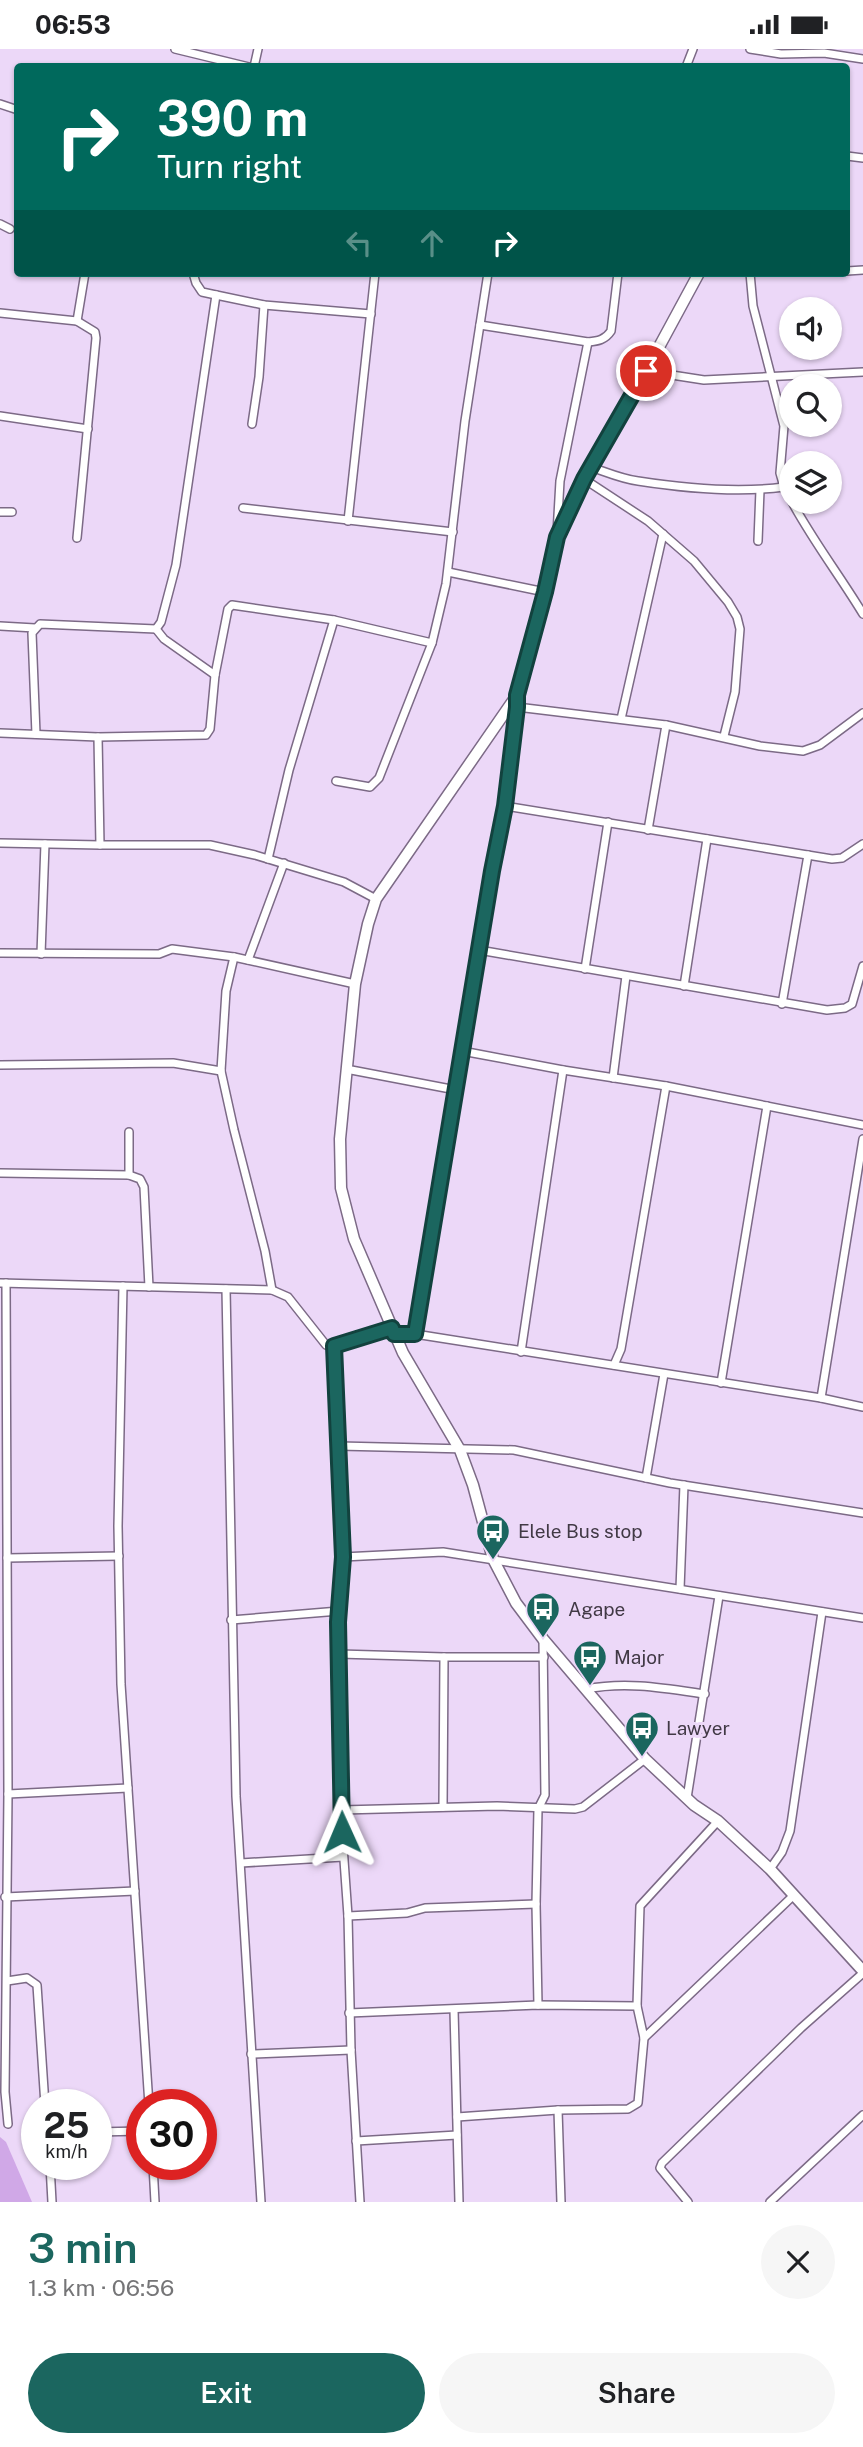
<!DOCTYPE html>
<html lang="en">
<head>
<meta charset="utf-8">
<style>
	:root { --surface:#fff; --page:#f6f6f6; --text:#202124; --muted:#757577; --accent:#1b665f }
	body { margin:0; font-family:"Public Sans",sans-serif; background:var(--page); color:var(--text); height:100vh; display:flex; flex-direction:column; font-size:26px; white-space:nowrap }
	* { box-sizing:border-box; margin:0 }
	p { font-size:23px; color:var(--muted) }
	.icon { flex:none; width:38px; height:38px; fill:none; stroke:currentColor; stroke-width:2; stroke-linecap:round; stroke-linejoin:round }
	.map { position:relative; height:2153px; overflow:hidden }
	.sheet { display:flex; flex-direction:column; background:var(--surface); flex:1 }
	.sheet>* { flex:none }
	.guide { position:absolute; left:14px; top:14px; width:836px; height:214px; border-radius:7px; box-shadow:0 2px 5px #0004; background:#00695c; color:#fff; overflow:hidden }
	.fabs { position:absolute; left:779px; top:248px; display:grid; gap:14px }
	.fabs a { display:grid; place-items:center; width:63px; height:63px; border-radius:50%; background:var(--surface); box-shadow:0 2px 5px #0004; font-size:35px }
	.speed { position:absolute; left:21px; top:2040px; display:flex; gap:14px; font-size:35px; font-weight:700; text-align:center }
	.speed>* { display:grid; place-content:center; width:91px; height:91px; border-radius:50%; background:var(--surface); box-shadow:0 2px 5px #0004; line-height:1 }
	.speed small { font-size:18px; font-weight:400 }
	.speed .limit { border:10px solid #d22; background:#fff; color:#111 }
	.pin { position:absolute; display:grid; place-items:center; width:60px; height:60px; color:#fff; margin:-30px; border:4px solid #fff; border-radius:50%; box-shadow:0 2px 7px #0007 }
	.me { position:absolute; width:77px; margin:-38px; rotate:359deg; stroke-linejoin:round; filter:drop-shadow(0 0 5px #0008) }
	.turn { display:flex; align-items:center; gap:24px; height:147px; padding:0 28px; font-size:32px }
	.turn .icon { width:91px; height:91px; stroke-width:2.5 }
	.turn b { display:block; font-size:49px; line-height:60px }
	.lanes { display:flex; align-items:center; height:66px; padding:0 28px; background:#0003; justify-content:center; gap:35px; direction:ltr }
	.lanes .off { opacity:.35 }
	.round { display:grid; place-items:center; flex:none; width:74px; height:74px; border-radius:37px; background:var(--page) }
	.headline { display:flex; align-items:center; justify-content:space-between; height:119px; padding:0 28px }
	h1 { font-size:42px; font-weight:600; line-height:52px; color:var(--accent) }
	.button { display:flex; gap:14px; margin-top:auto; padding:14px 28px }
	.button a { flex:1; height:80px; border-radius:42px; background:var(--accent); color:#fff; font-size:28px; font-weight:600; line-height:80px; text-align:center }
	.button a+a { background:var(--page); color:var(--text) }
	.status { display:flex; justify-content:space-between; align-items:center; height:49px; padding:0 35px; background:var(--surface); direction:ltr }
	.status svg { height:19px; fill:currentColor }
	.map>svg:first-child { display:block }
	.green { fill:#d0a8e7 }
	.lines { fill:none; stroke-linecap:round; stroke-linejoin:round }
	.street-casing { stroke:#7c6a86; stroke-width:10 }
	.secondary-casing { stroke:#7c6a86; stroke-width:13 }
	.street { stroke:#fff; stroke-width:7 }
	.secondary { stroke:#fff; stroke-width:10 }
	.route-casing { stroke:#12423e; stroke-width:18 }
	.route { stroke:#1b665f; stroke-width:12 }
	.labels { text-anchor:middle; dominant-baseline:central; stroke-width:6; stroke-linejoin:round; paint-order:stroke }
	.poi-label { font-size:19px; fill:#413945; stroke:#ecd8f8; text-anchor:start }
</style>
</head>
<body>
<div class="status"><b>06:53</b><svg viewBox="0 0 49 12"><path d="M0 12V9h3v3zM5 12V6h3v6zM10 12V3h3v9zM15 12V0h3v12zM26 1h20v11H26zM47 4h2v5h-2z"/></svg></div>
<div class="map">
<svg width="863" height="2153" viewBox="0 0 863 2153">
	<rect width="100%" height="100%" fill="#ecd8f8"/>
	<!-- green -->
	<polygon class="green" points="0,2088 6,2093 32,2153 0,2153"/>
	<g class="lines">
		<!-- street casing -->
		<g class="street-casing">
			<g id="street">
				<polyline points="175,0 249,18"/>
				<polyline points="750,0 781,5 824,4 863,10"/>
				<polyline points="254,18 258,0"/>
				<polyline points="686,18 693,0"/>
				<polyline points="0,55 18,61"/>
				<polyline points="847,107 863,109"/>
				<polyline points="0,175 10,180"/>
				<polyline points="847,222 863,221"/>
				<polyline points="193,224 196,234 202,243 216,246 264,256 371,265"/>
				<polyline points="750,224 753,257 784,377 780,424 784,438 791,451"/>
				<polyline points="0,264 77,272 95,283 96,289 77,489"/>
				<polyline points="77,272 85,224"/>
				<path d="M480,276L588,293C598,292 605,291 611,282L618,224"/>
				<polyline points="646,322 704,331 863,323"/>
				<polyline points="0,367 88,380"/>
				<polyline points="252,375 259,328 264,256"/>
				<path d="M591,418C606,423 622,430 638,432C683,439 739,444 784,438"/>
				<polyline points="584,430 648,472 694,512 728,553 737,568 740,580 735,643 724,687"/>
				<path d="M792,453C813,492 840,527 863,565"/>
				<polyline points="243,459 453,483"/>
				<polyline points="0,463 12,463"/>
				<polyline points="348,472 375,224"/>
				<polyline points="557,484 560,432 588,293"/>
				<polyline points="758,492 760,441"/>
				<polyline points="448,523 545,543"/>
				<polyline points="0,577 35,579"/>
				<polyline points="156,580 164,590 215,626"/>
				<polyline points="517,658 666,676 760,697 803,702 820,696 863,664"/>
				<polyline points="621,670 663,485"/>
				<polyline points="0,684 98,688 206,686 210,680 215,626 228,560 232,556 334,571 432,594"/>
				<polyline points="36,685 32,584 40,575 156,580 161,573 176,516 216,246"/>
				<polyline points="98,688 100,796"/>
				<polyline points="336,732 370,738 379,729 432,594 446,535 465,372 488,224"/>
				<polyline points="505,757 832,810 842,809 863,795"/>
				<polyline points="648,781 666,676"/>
				<polyline points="0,794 100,796 210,796 255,806 344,833 376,850"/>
				<polyline points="268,810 289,721 334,571"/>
				<polyline points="479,901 827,961 845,959 852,955 863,917"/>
				<polyline points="0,904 159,905 172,900 234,908 355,935"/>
				<polyline points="41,905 45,795"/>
				<polyline points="234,908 226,942 221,1022 234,1081 265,1202 272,1241"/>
				<polyline points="248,911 284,814"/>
				<polyline points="585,920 608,773"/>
				<polyline points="684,937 707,790"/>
				<polyline points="782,955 808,806"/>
				<polyline points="462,1002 563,1021 666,1037 863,1076"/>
				<polyline points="0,1016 173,1014 221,1022"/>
				<polyline points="346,1020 456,1041"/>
				<polyline points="613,1029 626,927"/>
				<polyline points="0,1124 129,1126 140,1130 144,1138 149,1238"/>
				<polyline points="129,1126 129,1083"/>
				<polyline points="0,1234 272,1241 288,1248 326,1296 334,1297 392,1279"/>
				<polyline points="6,1234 8,1745 5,2043 8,2075"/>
				<polyline points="123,1237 118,1477 121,1635 149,2056"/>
				<polyline points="226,1240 236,1747 261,2153"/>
				<polyline points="394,1285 415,1285 821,1349 863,1358"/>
				<polyline points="415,1285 492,822 505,757 517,647"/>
				<polyline points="334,1297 343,1508 338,1573 342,1783 348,1867 351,2001 360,2153"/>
				<polyline points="521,1303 563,1021"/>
				<polyline points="614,1316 621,1300 666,1037"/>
				<polyline points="721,1334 767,1057"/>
				<polyline points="821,1349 863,1090"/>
				<polyline points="339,1397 514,1401 670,1434 863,1464"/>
				<polyline points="646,1429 664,1325"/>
				<polyline points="343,1508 443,1503 863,1569"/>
				<polyline points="7,1509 119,1507"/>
				<polyline points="680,1540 684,1436"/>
				<polyline points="231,1571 339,1562"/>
				<polyline points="339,1605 444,1608 544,1608"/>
				<path d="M586,1640C626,1632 664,1639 705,1645"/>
				<polyline points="8,1745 128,1739"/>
				<polyline points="687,1749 719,1547"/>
				<polyline points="443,1758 444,1608"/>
				<polyline points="342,1761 497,1757 575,1760 583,1758 645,1710"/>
				<polyline points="241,1814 343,1808"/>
				<polyline points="770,1820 782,1803 790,1782 822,1563"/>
				<polyline points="5,1848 135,1842"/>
				<polyline points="348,1867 407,1864 425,1859 536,1855"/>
				<polyline points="7,1932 27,1929 37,1936 45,2056"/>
				<polyline points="538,1956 536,1855 538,1760 545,1746 543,1591"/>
				<polyline points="637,1957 640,1857 718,1772"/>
				<polyline points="454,1961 459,2153"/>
				<polyline points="349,1964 538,1956 637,1957 644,1989"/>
				<polyline points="251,2005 351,2001"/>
				<polyline points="558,2061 561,2153"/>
				<polyline points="457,2068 558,2061 628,2060 638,2054 644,1989 794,1846"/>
				<polyline points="96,2083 142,2082"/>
				<polyline points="356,2092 457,2086"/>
				<polyline points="50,2116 52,2153"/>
				<polyline points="153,2116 155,2153"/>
				<polyline points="688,2153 660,2119 662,2114 801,1979 863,1924"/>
				<polyline points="770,2153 863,2066"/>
			</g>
		</g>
		<!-- secondary casing -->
		<g class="secondary-casing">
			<polyline id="secondary" points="699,224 646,322 584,430 557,488 545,543 517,646 376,850 368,875 355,935 340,1090 341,1139 354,1190 403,1304 460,1401 473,1436 493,1510 516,1554 543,1590 645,1710 694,1756 718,1772 770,1820 863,1922"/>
		</g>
		<!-- street -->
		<use href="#street" class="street"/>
		<!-- secondary -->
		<use href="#secondary" class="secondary"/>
	</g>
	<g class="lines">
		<!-- route casing -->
		<g class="route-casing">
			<polyline id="route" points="342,1783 338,1573 343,1508 334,1297 392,1279 394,1285 415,1285 492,822 505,757 517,658 517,646 545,543 557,488 584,430 646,322"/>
		</g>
		<!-- route -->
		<use href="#route" class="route"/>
	</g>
	<!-- icons -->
	<defs>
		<g id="bus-pin" transform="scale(1.75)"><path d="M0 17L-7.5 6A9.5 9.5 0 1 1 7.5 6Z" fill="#1b665f" stroke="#ecd8f8"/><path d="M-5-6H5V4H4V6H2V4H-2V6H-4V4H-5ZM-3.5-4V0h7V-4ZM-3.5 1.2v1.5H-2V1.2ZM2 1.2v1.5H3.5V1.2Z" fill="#fff"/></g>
	</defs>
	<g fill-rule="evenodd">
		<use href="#bus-pin" x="493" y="1482"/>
		<use href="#bus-pin" x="543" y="1560"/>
		<use href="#bus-pin" x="590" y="1608"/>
		<use href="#bus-pin" x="642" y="1679"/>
	</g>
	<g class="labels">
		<!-- poi labels -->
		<g class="poi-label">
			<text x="518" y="1482">Elele Bus stop</text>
			<text x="568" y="1560">Agape</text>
			<text x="614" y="1608">Major</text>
			<text x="666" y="1679">Lawyer</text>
		</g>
	</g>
</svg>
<div class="fabs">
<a><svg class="icon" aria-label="sound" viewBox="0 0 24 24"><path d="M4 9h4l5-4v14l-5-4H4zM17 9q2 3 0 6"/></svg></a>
<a><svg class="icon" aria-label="search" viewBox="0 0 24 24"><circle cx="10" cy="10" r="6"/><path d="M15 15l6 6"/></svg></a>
<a><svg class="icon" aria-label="layers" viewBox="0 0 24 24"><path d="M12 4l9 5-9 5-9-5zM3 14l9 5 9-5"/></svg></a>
</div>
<div class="speed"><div>25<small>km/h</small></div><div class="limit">30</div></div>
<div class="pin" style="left:646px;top:322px;background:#d93025"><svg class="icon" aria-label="arrive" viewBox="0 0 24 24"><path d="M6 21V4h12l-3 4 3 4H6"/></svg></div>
<svg class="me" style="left:342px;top:1783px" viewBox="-20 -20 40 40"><path d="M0-17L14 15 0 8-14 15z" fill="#1b665f" stroke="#fff" stroke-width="4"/></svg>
<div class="guide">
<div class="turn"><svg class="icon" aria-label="right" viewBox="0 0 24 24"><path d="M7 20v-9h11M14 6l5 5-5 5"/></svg><div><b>390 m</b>Turn right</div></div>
<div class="lanes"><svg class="icon off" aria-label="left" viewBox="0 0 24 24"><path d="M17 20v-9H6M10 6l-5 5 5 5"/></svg><svg class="icon off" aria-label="ahead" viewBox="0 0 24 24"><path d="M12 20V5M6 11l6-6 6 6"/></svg><svg class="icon" aria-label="right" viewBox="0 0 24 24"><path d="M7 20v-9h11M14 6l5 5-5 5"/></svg></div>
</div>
</div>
<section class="sheet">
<div class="headline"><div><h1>3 min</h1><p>1.3 km · 06:56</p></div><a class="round"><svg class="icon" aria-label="close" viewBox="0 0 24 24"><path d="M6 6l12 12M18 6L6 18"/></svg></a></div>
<div class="button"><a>Exit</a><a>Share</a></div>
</section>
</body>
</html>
